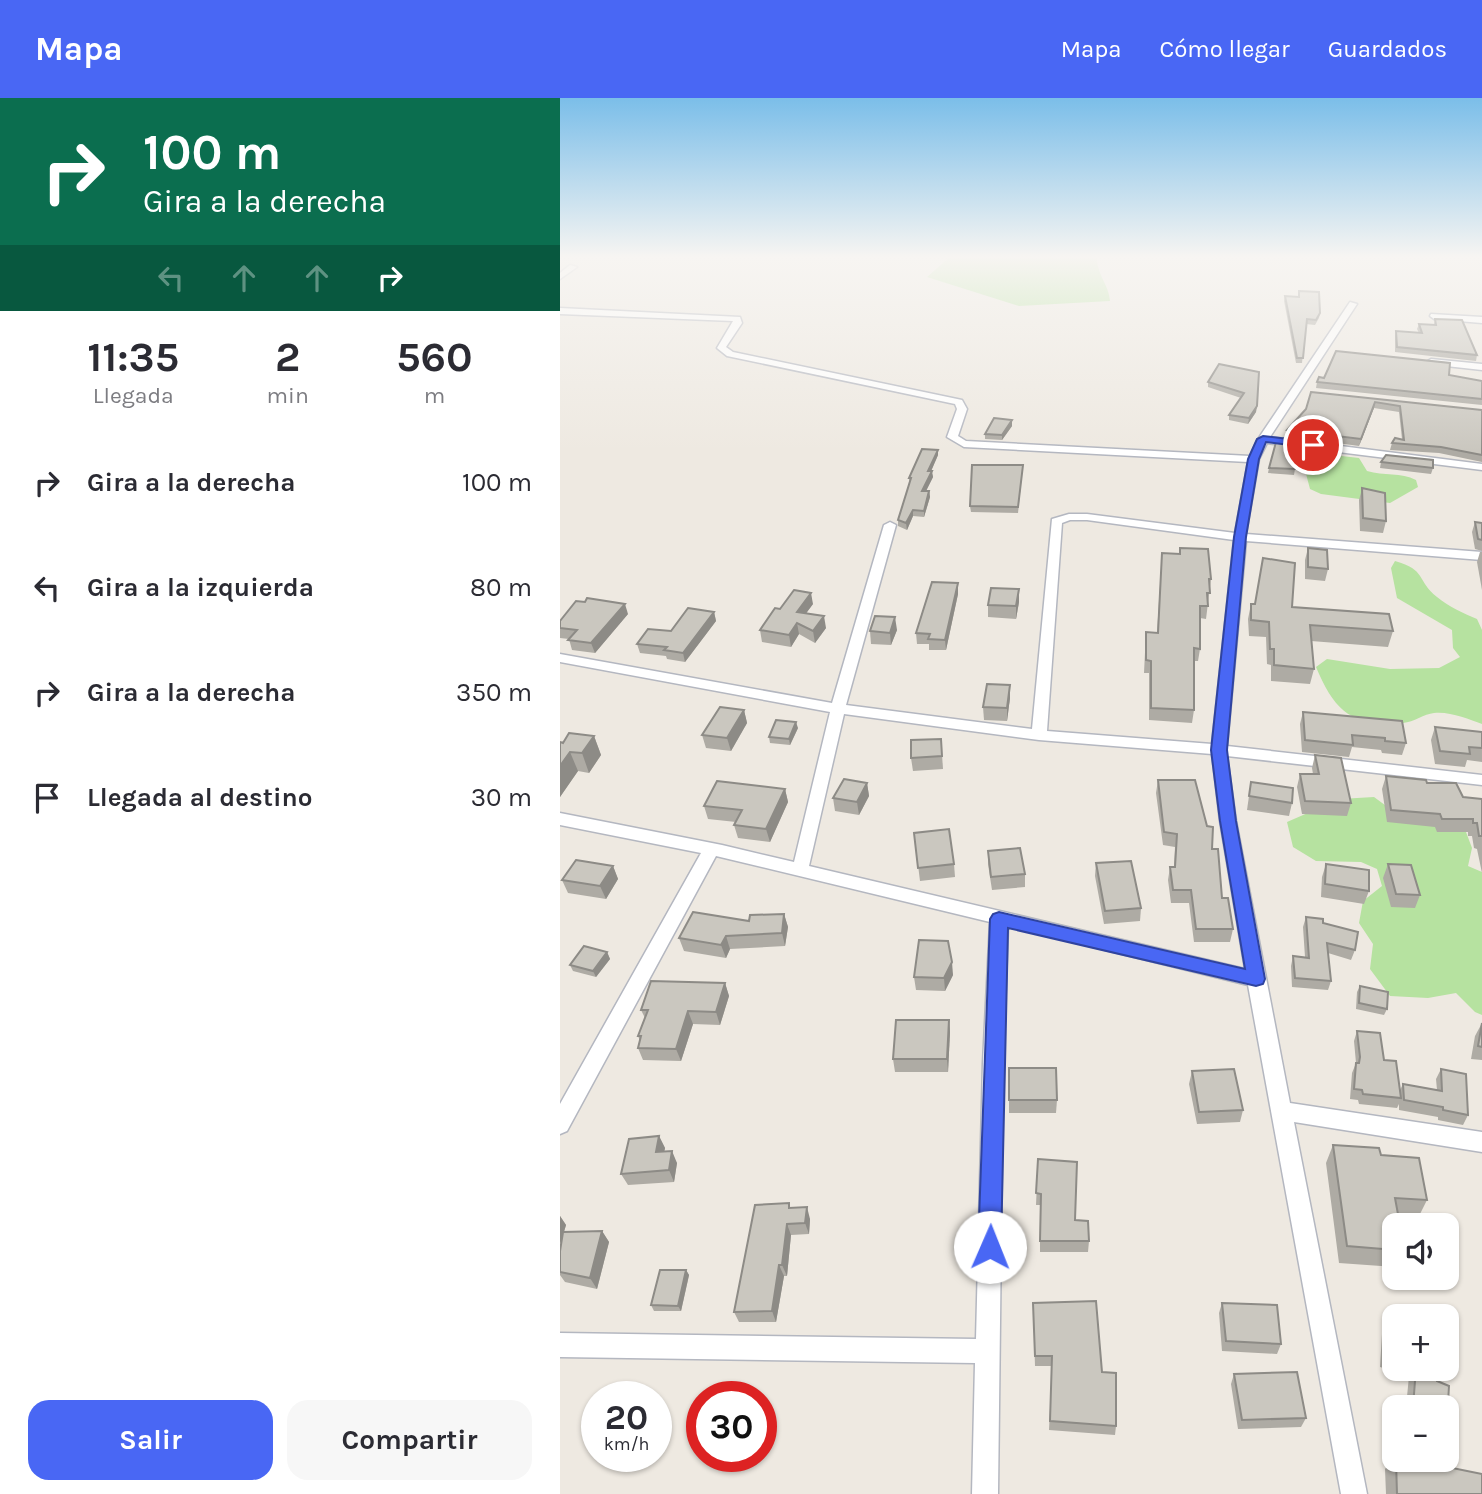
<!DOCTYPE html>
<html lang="es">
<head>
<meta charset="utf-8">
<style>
	:root { --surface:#fff; --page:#f7f7f7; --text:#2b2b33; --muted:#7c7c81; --accent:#4967f4 }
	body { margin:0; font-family:Karla,sans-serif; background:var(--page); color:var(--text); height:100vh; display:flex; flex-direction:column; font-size:26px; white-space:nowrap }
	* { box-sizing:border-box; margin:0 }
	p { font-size:23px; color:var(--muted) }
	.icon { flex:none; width:38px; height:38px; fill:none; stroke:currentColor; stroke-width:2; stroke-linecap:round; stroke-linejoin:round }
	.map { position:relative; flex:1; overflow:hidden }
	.sheet { display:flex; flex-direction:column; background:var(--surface); width:560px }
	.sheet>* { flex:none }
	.hud { background:#0b6e4f; color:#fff; overflow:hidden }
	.controls { position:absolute; left:822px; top:1115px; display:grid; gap:14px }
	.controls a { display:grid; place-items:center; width:77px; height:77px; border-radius:14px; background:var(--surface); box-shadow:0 2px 5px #0004; font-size:35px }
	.speed { position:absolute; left:21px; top:1283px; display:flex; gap:14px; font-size:35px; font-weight:700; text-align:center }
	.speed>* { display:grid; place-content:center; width:91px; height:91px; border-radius:50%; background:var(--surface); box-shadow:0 2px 5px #0004; line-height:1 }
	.speed small { font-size:18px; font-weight:400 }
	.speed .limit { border:10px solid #d22; background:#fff; color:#111 }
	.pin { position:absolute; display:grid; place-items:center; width:60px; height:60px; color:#fff; margin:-30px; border:4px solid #fff; border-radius:50%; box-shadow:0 2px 7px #0007 }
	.me { position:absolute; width:77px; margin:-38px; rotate:1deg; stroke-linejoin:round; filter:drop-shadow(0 0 5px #0008) }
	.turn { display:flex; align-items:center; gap:24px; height:147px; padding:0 28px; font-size:32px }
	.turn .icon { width:91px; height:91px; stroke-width:2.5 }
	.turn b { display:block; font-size:49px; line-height:60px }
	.lanes { display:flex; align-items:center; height:66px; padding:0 28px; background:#0003; justify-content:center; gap:35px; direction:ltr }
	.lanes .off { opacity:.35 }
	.eta { display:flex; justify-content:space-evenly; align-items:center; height:119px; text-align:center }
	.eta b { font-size:42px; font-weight:700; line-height:49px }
	.cta { display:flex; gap:14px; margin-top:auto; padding:14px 28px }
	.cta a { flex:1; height:80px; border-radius:21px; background:var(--accent); color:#fff; font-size:28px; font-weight:700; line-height:80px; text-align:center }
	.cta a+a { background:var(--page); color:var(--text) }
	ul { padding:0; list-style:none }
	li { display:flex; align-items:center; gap:21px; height:105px; padding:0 28px }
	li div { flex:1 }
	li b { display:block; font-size:26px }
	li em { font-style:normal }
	header { display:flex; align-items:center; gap:42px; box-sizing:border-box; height:98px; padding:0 35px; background:var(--accent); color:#fff }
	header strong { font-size:33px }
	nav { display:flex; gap:38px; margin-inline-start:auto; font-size:24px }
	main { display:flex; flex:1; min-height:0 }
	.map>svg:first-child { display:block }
	.green { fill:#b6e2a0 }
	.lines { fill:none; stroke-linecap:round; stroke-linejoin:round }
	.minor-casing { stroke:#b4b7c0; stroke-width:3 }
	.minor { fill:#fff; fill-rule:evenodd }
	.wall { fill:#aeaba4 }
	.shaded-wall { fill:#8d8b86 }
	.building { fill:#cac7bf; stroke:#8d8b86; stroke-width:2 }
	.route { fill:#4967f4; stroke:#2f439f; stroke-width:2 }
</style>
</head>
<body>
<header>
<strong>Mapa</strong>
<nav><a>Mapa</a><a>Cómo llegar</a><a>Guardados</a></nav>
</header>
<main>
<section class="sheet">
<div class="hud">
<div class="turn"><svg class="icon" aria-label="right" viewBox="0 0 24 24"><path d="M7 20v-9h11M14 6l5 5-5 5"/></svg><div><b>100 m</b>Gira a la derecha</div></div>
<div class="lanes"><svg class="icon off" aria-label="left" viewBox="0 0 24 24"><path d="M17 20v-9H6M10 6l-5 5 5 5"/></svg><svg class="icon off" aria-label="ahead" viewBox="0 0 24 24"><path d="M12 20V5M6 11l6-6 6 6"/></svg><svg class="icon off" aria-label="ahead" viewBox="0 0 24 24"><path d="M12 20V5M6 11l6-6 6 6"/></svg><svg class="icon" aria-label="right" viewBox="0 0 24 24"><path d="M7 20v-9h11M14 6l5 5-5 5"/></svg></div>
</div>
<div class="eta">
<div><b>11:35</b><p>Llegada</p></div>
<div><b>2</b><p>min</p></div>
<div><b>560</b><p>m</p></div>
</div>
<ul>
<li><svg class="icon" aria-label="right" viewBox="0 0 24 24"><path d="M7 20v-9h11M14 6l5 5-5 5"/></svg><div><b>Gira a la derecha</b></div><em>100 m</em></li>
<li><svg class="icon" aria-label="left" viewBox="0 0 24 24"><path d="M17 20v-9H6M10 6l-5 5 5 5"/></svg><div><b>Gira a la izquierda</b></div><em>80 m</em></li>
<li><svg class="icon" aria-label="right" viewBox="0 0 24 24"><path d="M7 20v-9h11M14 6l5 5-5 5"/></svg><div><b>Gira a la derecha</b></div><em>350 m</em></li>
<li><svg class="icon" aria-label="arrive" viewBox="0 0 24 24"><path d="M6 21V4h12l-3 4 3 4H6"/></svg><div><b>Llegada al destino</b></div><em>30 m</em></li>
</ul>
<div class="cta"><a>Salir</a><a>Compartir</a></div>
</section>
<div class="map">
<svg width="922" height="1396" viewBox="0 0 922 1396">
	<rect width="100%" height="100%" fill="#eee9e1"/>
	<!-- green -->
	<g class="green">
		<path d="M391,158H537C536,176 549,186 550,203L459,208L367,179Z"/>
		<path d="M747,354L799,360L807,373C824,378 841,374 856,382L858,389L830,405L761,396L750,391L741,357Z"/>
		<path d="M835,463C867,472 856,482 877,499C889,509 903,515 917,521L922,532V626C909,621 889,613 874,615C864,616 854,624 843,625C792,629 775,614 756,569L767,561L830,571L879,570L900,559L893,550L892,532L837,500L831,470Z"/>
		<polygon points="814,699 833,713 900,718 912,750 908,768 922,774 922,917 915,914 896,895 868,900 830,898 810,871 813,846 799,825 803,803 822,788 817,771 801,764 756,763 733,749 727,724 780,701"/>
	</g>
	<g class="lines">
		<!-- minor casing -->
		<g class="minor-casing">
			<g id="minor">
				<polygon points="10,167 17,169 0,181 0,175"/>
				<path d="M790,204L797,206L710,339L922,366V372L707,345L699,361L686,436L922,454V462L686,443L667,648L922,677V687L667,658L676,723L730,1005L922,1034V1054L734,1024L807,1396H781L688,887L448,828L443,965L438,1396H412L415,1265L0,1259V1235L416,1241L423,965L430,824L156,758L7,1033L0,1036V1006L141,755L0,727V715L162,747L234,764L270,614L0,564V556L272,605L324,427L330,424L336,427L286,607L472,631L492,421L509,416H527L675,435L688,364L404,349L387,339L397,311L395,306L167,258L157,250L173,223L0,216V210L180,219L182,225L166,249L173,254L402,302L407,311L398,338L406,343L690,358L698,341ZM510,422H527L674,442L652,646L487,633L502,425ZM284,616L479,642L652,656L660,723L685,871L249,768Z"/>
				<polygon points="871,216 922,219 922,225 874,221 870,218"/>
				<polygon points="871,261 922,266 922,272 868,266 866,264"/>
			</g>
		</g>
		<!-- minor -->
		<use href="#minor" class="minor"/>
	</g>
	<!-- wall -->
	<g class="wall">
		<polygon points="739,193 760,215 759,220 755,227 746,226 742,265 736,265 724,203 725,198 738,199"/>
		<polygon points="875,221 917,257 916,263 835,254 835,238 836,233 859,235 857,231 859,226 874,227"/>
		<polygon points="699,274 696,314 688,326 669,322 669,317 681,300 648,289 648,284"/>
		<polygon points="889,277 922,283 922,307 756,290 757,284 764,280"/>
		<polygon points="751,294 922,312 922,364 879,355 830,352 832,345 842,341 839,314 814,310 799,348 726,338 727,332 746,311"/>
		<polygon points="452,322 452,328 442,342 425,341 425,336"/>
		<polygon points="739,346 734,377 708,375 709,370"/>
		<polygon points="378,352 378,357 371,373 373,379 366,393 369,393 370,399 364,419 353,418 347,432 338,428 338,422 350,386 349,380"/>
		<polygon points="821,364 873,370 871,376 820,370"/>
		<polygon points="463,367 458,415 411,414 410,408"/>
		<polygon points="802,391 826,423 823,435 800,433 799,402"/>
		<polygon points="915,424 922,425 922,453 915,451 912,434"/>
		<polygon points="620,450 651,481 646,521 640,520 640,551 638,563 634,563 634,612 632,625 589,622 589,575 584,575 586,534 597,535 602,455 620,456"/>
		<polygon points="748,450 768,471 765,483 745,481 745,462"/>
		<polygon points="920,454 922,454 922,492 917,464"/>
		<polygon points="398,485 398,496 386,552 369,552 369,546 357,546 356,535"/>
		<polygon points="459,504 456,521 428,519 428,507"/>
		<polygon points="253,506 246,515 266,530 255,545 239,536 231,549 202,544 200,532 220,511"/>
		<polygon points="691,506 732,509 833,533 828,549 751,543 754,571 750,586 711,583 711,567 707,566 706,539 689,538 688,521"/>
		<polygon points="154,514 156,523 125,564 107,561 106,558 80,555 77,546"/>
		<polygon points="68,516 35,555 12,552 9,541 0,540 0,523"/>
		<polygon points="337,532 331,547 311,546 310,533"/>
		<polygon points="450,600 447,623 424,622 423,609"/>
		<polygon points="184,612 187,625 171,653 146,650 142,637"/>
		<polygon points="743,614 846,645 842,657 822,655 821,652 792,649 789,659 742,654 740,626"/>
		<polygon points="875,629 922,634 922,664 907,662 905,669 875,666 871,642"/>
		<polygon points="238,630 230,647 210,645 209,639"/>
		<polygon points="34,638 41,657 29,675 18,673 0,699 0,644"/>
		<polygon points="381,641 383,671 353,673 351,660"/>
		<polygon points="755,657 791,705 787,718 742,716 737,689 740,676 753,676 752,670"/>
		<polygon points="826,678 867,685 903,699 922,701 922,775 917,751 914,750 912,738 908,738 908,734 877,734 875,729 827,724 822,691"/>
		<polygon points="598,682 652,751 662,800 673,831 670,844 634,844 629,805 611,805 608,782 610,769 614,769 615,749 603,747 596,695"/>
		<polygon points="691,684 732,705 729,718 687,712"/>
		<polygon points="307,685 309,698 299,717 275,713 273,700"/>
		<polygon points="225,691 228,704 210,744 178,740 174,727 176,724 148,721 144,708"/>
		<polygon points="354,735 394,766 395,779 360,783"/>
		<polygon points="428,753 465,776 465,789 432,792 428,766"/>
		<polygon points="536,765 581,810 580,823 544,826 535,778"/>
		<polygon points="766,766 809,793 804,806 761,799 762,779"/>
		<polygon points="828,766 860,797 855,810 831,809 823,780"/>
		<polygon points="53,768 58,781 46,801 8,795 2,782"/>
		<polygon points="224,816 228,829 225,848 170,851 166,860 124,853 119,840 189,823"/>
		<polygon points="746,819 763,825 795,852 791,862 768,855 771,883 768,892 732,889 731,868 733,858 745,859 743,829"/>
		<polygon points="47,854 50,861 36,879 13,873 10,867"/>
		<polygon points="393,877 385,893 356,892 354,879"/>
		<polygon points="165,885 169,898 160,927 133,926 121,963 83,962 78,950 80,943 78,938 85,920 81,912"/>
		<polygon points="800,888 827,911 824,917 796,911 797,894"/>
		<polygon points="389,922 390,934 388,974 335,974 333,961"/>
		<polygon points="922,925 922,962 911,961 915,938"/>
		<polygon points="797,933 824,962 840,992 843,986 877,992 876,981 881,971 908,1017 903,1027 878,1022 878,1019 839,1012 839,1006 837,1010 799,1006 798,1002 790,1001 792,975 796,965 794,943"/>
		<polygon points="449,970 497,1002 496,1015 449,1015"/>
		<polygon points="632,973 683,1012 680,1024 637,1026 629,986"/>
		<polygon points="99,1038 105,1050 104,1053 117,1065 114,1084 68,1087 61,1076"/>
		<polygon points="773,1047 821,1057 867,1102 858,1120 838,1118 835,1127 835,1169 779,1165 766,1065"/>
		<polygon points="478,1061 515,1122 529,1143 528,1154 480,1154 480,1107 476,1107"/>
		<polygon points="231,1110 250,1121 249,1136 231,1137 227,1178 224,1178 216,1224 179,1224 174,1214"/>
		<polygon points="0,1118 6,1127 4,1134 42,1133 49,1144 37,1191 5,1184 0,1177 0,1153 2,1140 0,1146"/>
		<polygon points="126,1172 129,1177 121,1213 94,1213 91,1207"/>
		<polygon points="473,1205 542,1274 556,1328 555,1337 489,1332 492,1268 475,1268"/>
		<polygon points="662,1205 721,1246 717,1256 662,1253 659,1215"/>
		<polygon points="829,1226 835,1228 835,1270 877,1270 877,1283 887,1309 846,1309 849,1278 820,1269 822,1236"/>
		<polygon points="674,1276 746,1320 741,1329 678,1331 671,1286"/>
		<polygon points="835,1359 835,1362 853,1362 922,1396 826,1396 825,1371"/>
	</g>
	<!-- shaded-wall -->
	<g class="shaded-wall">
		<polygon points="815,304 814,310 799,348 801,341"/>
		<polygon points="697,308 696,314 688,326 689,320"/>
		<polygon points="452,322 452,328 442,342 442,337"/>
		<polygon points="378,352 378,357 369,378 368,373"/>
		<polygon points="372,373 373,379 363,399 362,393"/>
		<polygon points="369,393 370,399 364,419 364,413"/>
		<polygon points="353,412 353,418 347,432 346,425"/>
		<polygon points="398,485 398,496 386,552 385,542"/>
		<polygon points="459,491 459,504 456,521 456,508"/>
		<polygon points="251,495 253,506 239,525 237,514"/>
		<polygon points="65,506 68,516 35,555 31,545"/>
		<polygon points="154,514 156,523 125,564 123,555"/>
		<polygon points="264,518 266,530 255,545 253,533"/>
		<polygon points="335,519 337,532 331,547 330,535"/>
		<polygon points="237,525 239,536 231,549 229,537"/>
		<polygon points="450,587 450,600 447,623 447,610"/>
		<polygon points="184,612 187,625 171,653 167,640"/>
		<polygon points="236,624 238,630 230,647 229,641"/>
		<polygon points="34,638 41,657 29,675 22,655"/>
		<polygon points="10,654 18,673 0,699 0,668"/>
		<polygon points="307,685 309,698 299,717 297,704"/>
		<polygon points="225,691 228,704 210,744 206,731"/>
		<polygon points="53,768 58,781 46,801 40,788"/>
		<polygon points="224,816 228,829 225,848 222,835"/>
		<polygon points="166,838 170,851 166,860 161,847"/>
		<polygon points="47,854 50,861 36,879 33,873"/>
		<polygon points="392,864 393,877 385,893 384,880"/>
		<polygon points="165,885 169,898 160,927 156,914"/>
		<polygon points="128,913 133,926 121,963 116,951"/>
		<polygon points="389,922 390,934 388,974 387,961"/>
		<polygon points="99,1038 105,1050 102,1066 96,1054"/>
		<polygon points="112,1053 117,1065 114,1084 109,1072"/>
		<polygon points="247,1109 250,1121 249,1136 245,1125"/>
		<polygon points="0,1118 6,1127 0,1146"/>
		<polygon points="227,1126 231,1137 227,1178 222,1167"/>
		<polygon points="42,1133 49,1144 37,1191 30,1180"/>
		<polygon points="219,1167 224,1178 216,1224 212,1213"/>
		<polygon points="126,1172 129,1177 121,1213 118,1208"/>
	</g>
	<!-- building -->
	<g class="building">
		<polygon points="739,193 759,194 760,215 756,222 747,221 743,260 737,260 725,198 739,199"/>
		<polygon points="875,221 902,222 917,257 837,249 836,233 862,235 859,226 876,227"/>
		<polygon points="776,253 890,265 889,277 922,283 922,301 757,284 759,279 764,280"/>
		<polygon points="659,266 699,274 697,308 689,320 669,317 684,295 648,284"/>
		<polygon points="751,294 922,312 922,357 881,349 832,345 835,340 844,342 840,308 815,304 801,341 727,332 746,311"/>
		<polygon points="434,320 452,322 442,337 425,336"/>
		<polygon points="716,344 739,346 735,371 709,370"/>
		<polygon points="362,351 378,352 368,373 372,373 362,393 369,393 364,413 353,412 346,425 338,422 351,380 349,380"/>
		<polygon points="826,357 873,362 873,370 821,364"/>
		<polygon points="412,367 463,367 458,409 410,408"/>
		<polygon points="802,390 825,395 826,423 803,420"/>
		<polygon points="915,424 922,425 922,442 918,441"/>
		<polygon points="620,450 648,451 651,481 649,481 650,495 647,495 648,508 640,508 640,551 634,550 634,612 591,610 591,563 586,562 586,534 598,535 602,455 620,456"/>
		<polygon points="748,450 767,452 768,471 748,469"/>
		<polygon points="703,460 735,465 732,509 829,516 833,533 750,527 754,571 714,567 714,551 710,551 709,524 691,522 691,506 695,506"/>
		<polygon points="372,484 398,485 385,542 368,541 370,536 356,535"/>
		<polygon points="431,490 459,491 456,508 428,507"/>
		<polygon points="234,492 251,495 237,514 264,518 253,533 237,525 229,537 200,532 215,510 220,511"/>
		<polygon points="27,500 65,506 31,545 8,542 17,532 0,530 0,523 16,503 25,504"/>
		<polygon points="128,510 154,514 123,555 104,552 107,549 77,546 88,531 111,533"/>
		<polygon points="315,518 335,519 330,535 310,533"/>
		<polygon points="427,586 450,587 447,610 423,609"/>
		<polygon points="160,609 184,612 167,640 142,637"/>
		<polygon points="743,614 842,623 846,645 825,643 825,640 792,637 793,647 745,642"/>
		<polygon points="216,622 236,624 229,641 209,639"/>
		<polygon points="875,629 922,634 922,650 909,649 910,656 880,653"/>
		<polygon points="9,635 34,638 22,655 10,654 0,668 0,644 3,645"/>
		<polygon points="381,641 382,658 351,660 351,642"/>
		<polygon points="755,657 781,660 791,705 745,703 740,676 759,676"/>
		<polygon points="826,678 866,682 867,685 896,685 903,699 922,701 922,738 919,738 917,725 913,725 913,721 882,721 880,716 831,712"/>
		<polygon points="284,681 307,685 297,704 273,700"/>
		<polygon points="598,682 635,682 647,728 653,729 652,751 658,751 662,800 668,800 673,831 636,831 631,792 613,792 610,769 615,769 617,736 604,734"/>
		<polygon points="157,683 225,691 206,731 174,727 182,712 144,708"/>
		<polygon points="691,684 733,690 732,705 689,698"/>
		<polygon points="389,731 394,766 358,770 354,735"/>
		<polygon points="460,750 465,776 431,779 428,753"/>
		<polygon points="16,762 53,768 40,788 2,782"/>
		<polygon points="571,763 581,810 545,813 536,765"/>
		<polygon points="766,766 809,772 809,793 765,786"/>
		<polygon points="828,766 851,767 860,797 836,796"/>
		<polygon points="133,814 189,823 190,817 224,816 222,835 166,838 161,847 119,840"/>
		<polygon points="746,819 763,821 763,825 798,834 795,852 767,845 771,883 735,880 733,858 749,860"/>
		<polygon points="359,842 388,843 392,864 384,880 354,879"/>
		<polygon points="24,848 47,854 33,873 10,867"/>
		<polygon points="91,883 165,885 156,914 128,913 116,951 78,950 81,938 78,938 88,912 81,912"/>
		<polygon points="800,888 828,894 827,911 799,905"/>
		<polygon points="336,922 389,922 387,961 333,961"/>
		<polygon points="922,925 922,949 918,948"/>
		<polygon points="797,933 820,935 824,962 836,963 841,1000 803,996 802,992 794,991 796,965 799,965 800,959"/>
		<polygon points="449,970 496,970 497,1002 449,1002"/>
		<polygon points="674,971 683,1012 639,1014 632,973"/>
		<polygon points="881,971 906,976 908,1017 883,1012 883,1009 844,1002 843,986 882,993"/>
		<polygon points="99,1038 96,1054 112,1053 109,1072 61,1076 69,1041"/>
		<polygon points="773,1047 819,1050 821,1057 859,1060 867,1102 835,1100 840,1127 835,1127 835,1152 787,1148"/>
		<polygon points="478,1061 517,1064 515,1122 528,1123 529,1143 480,1143 481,1096 476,1095"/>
		<polygon points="229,1105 229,1110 247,1109 245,1125 227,1126 222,1167 219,1167 212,1213 174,1214 195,1107"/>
		<polygon points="42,1133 30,1180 0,1174 0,1153 3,1134"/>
		<polygon points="100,1172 126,1172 118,1208 91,1207"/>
		<polygon points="536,1203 542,1274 556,1275 556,1328 490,1323 492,1258 475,1258 473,1205"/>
		<polygon points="662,1205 717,1207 721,1246 666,1243"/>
		<polygon points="829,1226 835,1228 835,1261 826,1259"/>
		<polygon points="856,1270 877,1270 877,1283 889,1288 887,1322 887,1309 853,1309"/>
		<polygon points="737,1274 746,1320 682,1322 674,1276"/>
		<polygon points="836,1362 853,1362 922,1376 922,1396 837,1396"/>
	</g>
	<!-- sky -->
	<linearGradient id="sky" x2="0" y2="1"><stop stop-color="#7bbee9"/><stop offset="0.45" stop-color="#f7f5f2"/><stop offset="1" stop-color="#f7f5f2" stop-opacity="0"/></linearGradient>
	<rect width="922" height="353" fill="url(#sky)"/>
	<!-- route -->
	<polygon class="route" points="703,338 753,344 758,347 753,350 706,344 699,361 686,439 667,652 676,723 705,881 703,886 696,888 448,830 441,1149 438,1157 430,1160 422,1157 418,1149 430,821 433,816 439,814 685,871 660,723 651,652 674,439 688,361 697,341"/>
</svg>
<div class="controls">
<a><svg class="icon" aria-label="sound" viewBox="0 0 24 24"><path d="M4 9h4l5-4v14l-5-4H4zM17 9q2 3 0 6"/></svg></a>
<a>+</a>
<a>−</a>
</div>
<div class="speed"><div>20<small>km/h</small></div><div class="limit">30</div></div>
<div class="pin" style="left:753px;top:347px;background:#d93025"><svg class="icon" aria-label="arrive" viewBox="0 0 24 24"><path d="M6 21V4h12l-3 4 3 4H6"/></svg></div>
<svg class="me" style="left:430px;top:1149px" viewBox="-20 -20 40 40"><circle r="19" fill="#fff"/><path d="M0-13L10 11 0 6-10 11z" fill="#4967f4"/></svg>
</div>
</main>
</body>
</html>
